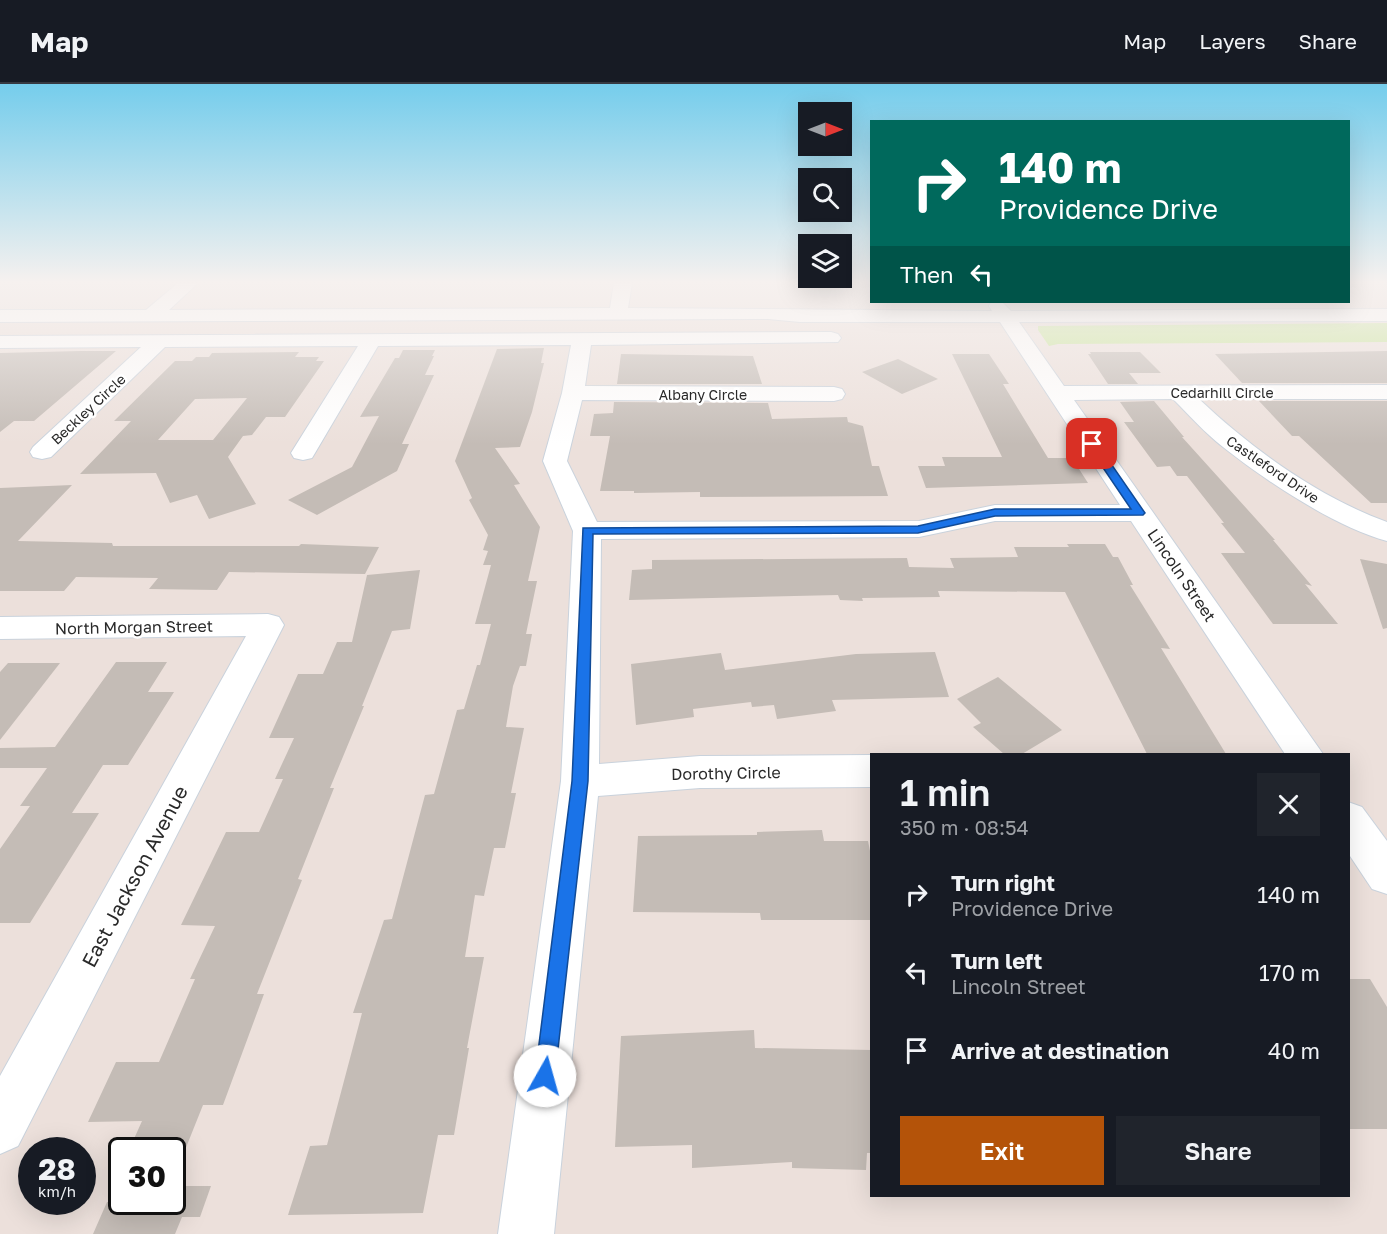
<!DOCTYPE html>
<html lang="en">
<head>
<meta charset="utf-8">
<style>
	:root { --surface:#171b24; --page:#20242c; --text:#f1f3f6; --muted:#9ea1a6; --line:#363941; --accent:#b45309 }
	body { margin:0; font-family:"Golos Text",sans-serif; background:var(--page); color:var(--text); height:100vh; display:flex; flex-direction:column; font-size:22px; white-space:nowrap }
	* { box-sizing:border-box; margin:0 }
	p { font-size:20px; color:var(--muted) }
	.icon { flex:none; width:33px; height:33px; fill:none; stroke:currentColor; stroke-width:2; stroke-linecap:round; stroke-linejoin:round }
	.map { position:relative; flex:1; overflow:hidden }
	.side { position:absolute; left:870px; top:669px; width:480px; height:444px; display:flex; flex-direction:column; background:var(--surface); border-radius:0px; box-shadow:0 6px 24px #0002 }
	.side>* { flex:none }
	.hud { position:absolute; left:870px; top:36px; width:480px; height:183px; border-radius:0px; box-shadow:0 6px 24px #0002; background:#00695c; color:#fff; overflow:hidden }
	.needle { width:39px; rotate:90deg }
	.controls { position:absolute; left:798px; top:18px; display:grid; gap:12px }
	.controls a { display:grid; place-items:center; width:54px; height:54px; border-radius:0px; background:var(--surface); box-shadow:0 6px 24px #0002; font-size:30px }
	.speed { position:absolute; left:18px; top:1053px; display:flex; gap:12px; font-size:30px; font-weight:700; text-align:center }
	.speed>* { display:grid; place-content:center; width:78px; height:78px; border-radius:50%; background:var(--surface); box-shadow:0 6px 24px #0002; line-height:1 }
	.speed small { font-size:15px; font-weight:400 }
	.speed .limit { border:3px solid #111; border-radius:9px; background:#fff; color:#111 }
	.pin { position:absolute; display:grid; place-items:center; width:51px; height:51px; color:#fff; margin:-26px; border-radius:12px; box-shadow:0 3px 9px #0006 }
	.me { position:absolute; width:66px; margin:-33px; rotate:7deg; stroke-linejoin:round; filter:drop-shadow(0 0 4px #0008) }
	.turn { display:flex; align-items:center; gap:21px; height:126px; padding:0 30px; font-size:27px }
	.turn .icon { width:78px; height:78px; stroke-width:2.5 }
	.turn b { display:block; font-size:42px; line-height:51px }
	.then { display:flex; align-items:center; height:57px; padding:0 30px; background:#0003; gap:12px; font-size:22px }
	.round { display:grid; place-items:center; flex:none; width:63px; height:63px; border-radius:0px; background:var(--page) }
	.head { display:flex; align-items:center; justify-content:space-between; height:102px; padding:0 30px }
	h1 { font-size:36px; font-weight:600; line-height:45px }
	.primary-button { display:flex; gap:12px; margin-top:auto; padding:12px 30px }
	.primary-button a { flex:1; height:69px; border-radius:0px; background:var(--accent); color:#fff; font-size:24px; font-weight:600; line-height:69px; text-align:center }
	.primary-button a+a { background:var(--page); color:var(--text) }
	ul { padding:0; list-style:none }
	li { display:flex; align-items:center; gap:18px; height:78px; padding:0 30px }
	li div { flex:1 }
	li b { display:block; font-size:22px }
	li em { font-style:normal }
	header { display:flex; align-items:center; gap:36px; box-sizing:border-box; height:84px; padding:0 30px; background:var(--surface); border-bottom:2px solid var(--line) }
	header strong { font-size:28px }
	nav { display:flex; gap:33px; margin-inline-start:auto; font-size:21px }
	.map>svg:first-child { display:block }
	.green { fill:#c6e595 }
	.building { fill:#c4bcb6; fill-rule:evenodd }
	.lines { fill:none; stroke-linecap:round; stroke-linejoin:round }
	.minor-casing { stroke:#c9d2dc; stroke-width:2 }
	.minor { fill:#fff; fill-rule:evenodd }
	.route { fill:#1a73e8; stroke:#114b97; stroke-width:1.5 }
	.labels { text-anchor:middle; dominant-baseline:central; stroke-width:5; stroke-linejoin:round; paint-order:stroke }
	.far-street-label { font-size:14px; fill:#2a2a2a; stroke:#fff }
	.street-label { font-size:16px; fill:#2a2a2a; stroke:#fff }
	.near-street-label { font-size:20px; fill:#2a2a2a; stroke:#fff }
</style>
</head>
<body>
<header>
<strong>Map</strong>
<nav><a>Map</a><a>Layers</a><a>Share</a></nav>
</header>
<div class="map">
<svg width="1387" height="1150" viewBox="0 0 1387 1150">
	<rect width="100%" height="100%" fill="#ece0db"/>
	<!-- green -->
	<polygon class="green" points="1387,239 1387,258 1058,260 1049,262 1038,246 1038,242"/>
	<!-- building -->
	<g class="building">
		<polygon points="544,264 541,279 544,279 532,328 520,363 495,364 520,400 514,401 540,443 528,497 537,497 526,550 532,550 526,582 520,582 513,602 506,643 524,644 511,709 516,709 505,764 494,764 484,812 475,811 465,873 484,873 467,964 469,964 454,1051 438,1051 423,1129 288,1131 310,1062 327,1061 362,929 353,929 384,836 392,835 425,711 434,710 457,626 464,625 477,581 480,581 491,540 475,540 491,481 483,481 488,467 483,466 488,451 469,416 472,414 455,377 497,265"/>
		<polygon points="403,266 435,266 432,272 434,272 425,291 434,291 402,360 409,360 397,387 317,431 288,416 352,383 379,332 360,333 395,274 399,274"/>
		<polygon points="81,267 116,267 34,337 14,337 0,348 0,269"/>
		<polygon points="1387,267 1387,299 1242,299 1215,270"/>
		<path d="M299,268L295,273H319L316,277H324L285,333H266L252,351L243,352L228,373L256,420L209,435L197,411L170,419L156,389L80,390L131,337H114L175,277H192L196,273H209L212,269ZM247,314L213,356H158L195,315Z"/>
		<polygon points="1090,268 1140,268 1161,289 1129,289 1138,300 1108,300 1088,270 1091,270"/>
		<polygon points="621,270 753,272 762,300 617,300"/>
		<polygon points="952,270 989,270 1009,300 1003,300 1048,374 1072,374 1088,399 926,404 918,382 945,382 942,373 1002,373"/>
		<polygon points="898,275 938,295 902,310 862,288"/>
		<polygon points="1154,317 1184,353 1182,353 1275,456 1273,456 1312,502 1305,500 1338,540 1273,540 1221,469 1245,469 1221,439 1224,439 1187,392 1177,392 1170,382 1157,383 1124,338 1134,338 1120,318"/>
		<polygon points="1259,317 1387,317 1387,419 1371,419 1299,352 1292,352"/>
		<polygon points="614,318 768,319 772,335 847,333 848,338 863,342 872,382 879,382 888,412 700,413 700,408 634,409 634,407 600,407 610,352 590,352 594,330 613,329"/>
		<polygon points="72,401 18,457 112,459 113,462 299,462 301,460 379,463 365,490 229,488 217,506 149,505 158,494 76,493 64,507 0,507 0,404"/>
		<polygon points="1067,460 1105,460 1113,473 1118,473 1133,501 1130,501 1170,565 1161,564 1226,670 1147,670 1065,508 938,507 940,513 862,514 863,517 840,516 838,511 629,516 632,486 652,485 652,476 907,474 909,483 954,484 950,474 1018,473 1014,463 1069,463"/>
		<polygon points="1360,475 1387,480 1387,544 1383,545"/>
		<polygon points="420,486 410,545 392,547 362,622 364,622 330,704 334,704 298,795 302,796 257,910 264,910 223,1021 203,1021 185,1066 129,1066 142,1037 88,1038 116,978 159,978 195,895 190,895 215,842 181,841 226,748 259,748 283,695 275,695 294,654 269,654 298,590 323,590 337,558 352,558 367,491"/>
		<polygon points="935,568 949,613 832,616 836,627 777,635 774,621 752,623 751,618 693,625 694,633 636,641 631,580 721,569 725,586 856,570"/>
		<polygon points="116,578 167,578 148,608 174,608 128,681 103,681 72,729 99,729 30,839 0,839 0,765 30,722 20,722 47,684 0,684 0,664 55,663"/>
		<polygon points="8,579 60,579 0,656 0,588"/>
		<polygon points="998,593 1062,646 1022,670 1004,670 973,643 981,639 957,615"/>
		<polygon points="822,746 824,757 868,757 872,777 872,836 761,836 760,829 633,828 638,752 757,751 757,748"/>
		<polygon points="1348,895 1370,895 1387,923 1387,1045 1348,1045"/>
		<polygon points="754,946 755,964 872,966 872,1069 867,1069 866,1086 792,1084 792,1078 692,1084 692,1061 615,1063 621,952"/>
		<polygon points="172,1102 211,1102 200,1133 182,1133 175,1150 93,1150 107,1118 172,1118"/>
	</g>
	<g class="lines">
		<!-- minor casing -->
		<g class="minor-casing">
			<g id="minor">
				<path d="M178,199H198L169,226L610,224L614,199H632L628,224L992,227L989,222L991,218H1002L1011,227L1387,225V237L1019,238L1064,302L1387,301V315H1199C1252,365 1318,413 1387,438V457C1335,443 1266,397 1223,363C1205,349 1189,331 1173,315L1074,316L1323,670H1285L1131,437H995L919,453L601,455L599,680L700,672L872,671V703L700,704L598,712L554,1150H498L561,697L573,447L543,377L562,309L571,261L378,262L315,369L312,374L303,376L294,374L291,369L358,262L165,263L51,373L42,375L33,373L30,368L33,363L141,263L0,264V252L831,248L838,250L841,254L838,258L591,261L585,302L834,303L842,305L845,310L842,315L834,317L582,316L567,377L597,438L919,437L995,421H1120L1000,238H800L768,235L0,238V226H146Z"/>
				<polygon points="268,530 279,533 284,541 18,1062 0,1070 0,992 246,552 0,555 0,533"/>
				<polygon points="1348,718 1362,723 1387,757 1387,810 1372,805 1348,769"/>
			</g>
		</g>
		<!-- minor -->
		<use href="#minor" class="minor"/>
	</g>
	<!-- sky -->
	<linearGradient id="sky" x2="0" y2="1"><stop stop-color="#75cdec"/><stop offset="0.55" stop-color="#f6f1ef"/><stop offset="1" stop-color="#f6f1ef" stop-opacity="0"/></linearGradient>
	<rect width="1387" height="360" fill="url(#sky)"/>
	<!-- route -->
	<polygon class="route" points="1089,358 1096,358 1145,429 1143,431 995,432 918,449 593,450 588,697 555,992 552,999 545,1002 538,999 535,992 572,697 583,444 918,442 995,425 1131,425 1087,360"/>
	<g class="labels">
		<!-- far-street labels -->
		<g class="far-street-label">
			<text x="1222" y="308">Cedarhill Circle</text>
			<text x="703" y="310">Albany Circle</text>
			<text transform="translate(88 325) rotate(-43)">Beckley Circle</text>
			<text transform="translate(1273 385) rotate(34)">Castleford Drive</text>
		</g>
		<!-- street labels -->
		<g class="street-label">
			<text transform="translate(1182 491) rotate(56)">Lincoln Street</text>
			<text transform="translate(134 543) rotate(-1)">North Morgan Street</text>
			<text transform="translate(726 689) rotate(-1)">Dorothy Circle</text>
		</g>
		<!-- near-street labels -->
		<g class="near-street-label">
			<text transform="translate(134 792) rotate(-62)">East Jackson Avenue</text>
		</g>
	</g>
</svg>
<div class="controls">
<a><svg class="needle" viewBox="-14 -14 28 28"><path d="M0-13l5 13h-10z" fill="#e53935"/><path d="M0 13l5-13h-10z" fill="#9ea1a6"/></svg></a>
<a><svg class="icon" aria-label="search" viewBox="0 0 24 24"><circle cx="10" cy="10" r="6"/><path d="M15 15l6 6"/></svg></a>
<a><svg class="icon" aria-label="layers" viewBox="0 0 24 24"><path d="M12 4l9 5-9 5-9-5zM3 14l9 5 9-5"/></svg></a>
</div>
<div class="speed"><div>28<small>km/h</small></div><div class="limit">30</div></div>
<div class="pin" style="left:1092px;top:360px;background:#d93025"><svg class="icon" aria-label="arrive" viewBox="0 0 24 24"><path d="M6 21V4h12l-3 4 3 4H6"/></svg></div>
<svg class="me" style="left:545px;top:992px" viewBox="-20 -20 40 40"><circle r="19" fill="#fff"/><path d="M0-13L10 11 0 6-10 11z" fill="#1a73e8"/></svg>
<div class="hud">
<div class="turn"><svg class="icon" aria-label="right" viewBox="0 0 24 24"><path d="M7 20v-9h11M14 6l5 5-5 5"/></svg><div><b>140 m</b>Providence Drive</div></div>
<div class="then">Then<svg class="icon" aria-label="left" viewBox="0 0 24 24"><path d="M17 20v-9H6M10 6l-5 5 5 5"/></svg></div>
</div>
<section class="side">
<div class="head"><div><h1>1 min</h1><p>350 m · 08:54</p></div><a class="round"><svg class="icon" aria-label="close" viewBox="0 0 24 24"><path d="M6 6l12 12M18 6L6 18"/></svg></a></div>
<ul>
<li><svg class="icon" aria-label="right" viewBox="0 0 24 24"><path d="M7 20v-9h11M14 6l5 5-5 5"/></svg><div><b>Turn right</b><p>Providence Drive</p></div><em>140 m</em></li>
<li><svg class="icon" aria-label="left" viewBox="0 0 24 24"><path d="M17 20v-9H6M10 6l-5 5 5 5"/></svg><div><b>Turn left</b><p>Lincoln Street</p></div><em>170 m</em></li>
<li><svg class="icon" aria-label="arrive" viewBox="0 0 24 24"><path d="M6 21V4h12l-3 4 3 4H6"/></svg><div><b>Arrive at destination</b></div><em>40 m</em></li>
</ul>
<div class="primary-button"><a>Exit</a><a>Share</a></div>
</section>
</div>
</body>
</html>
